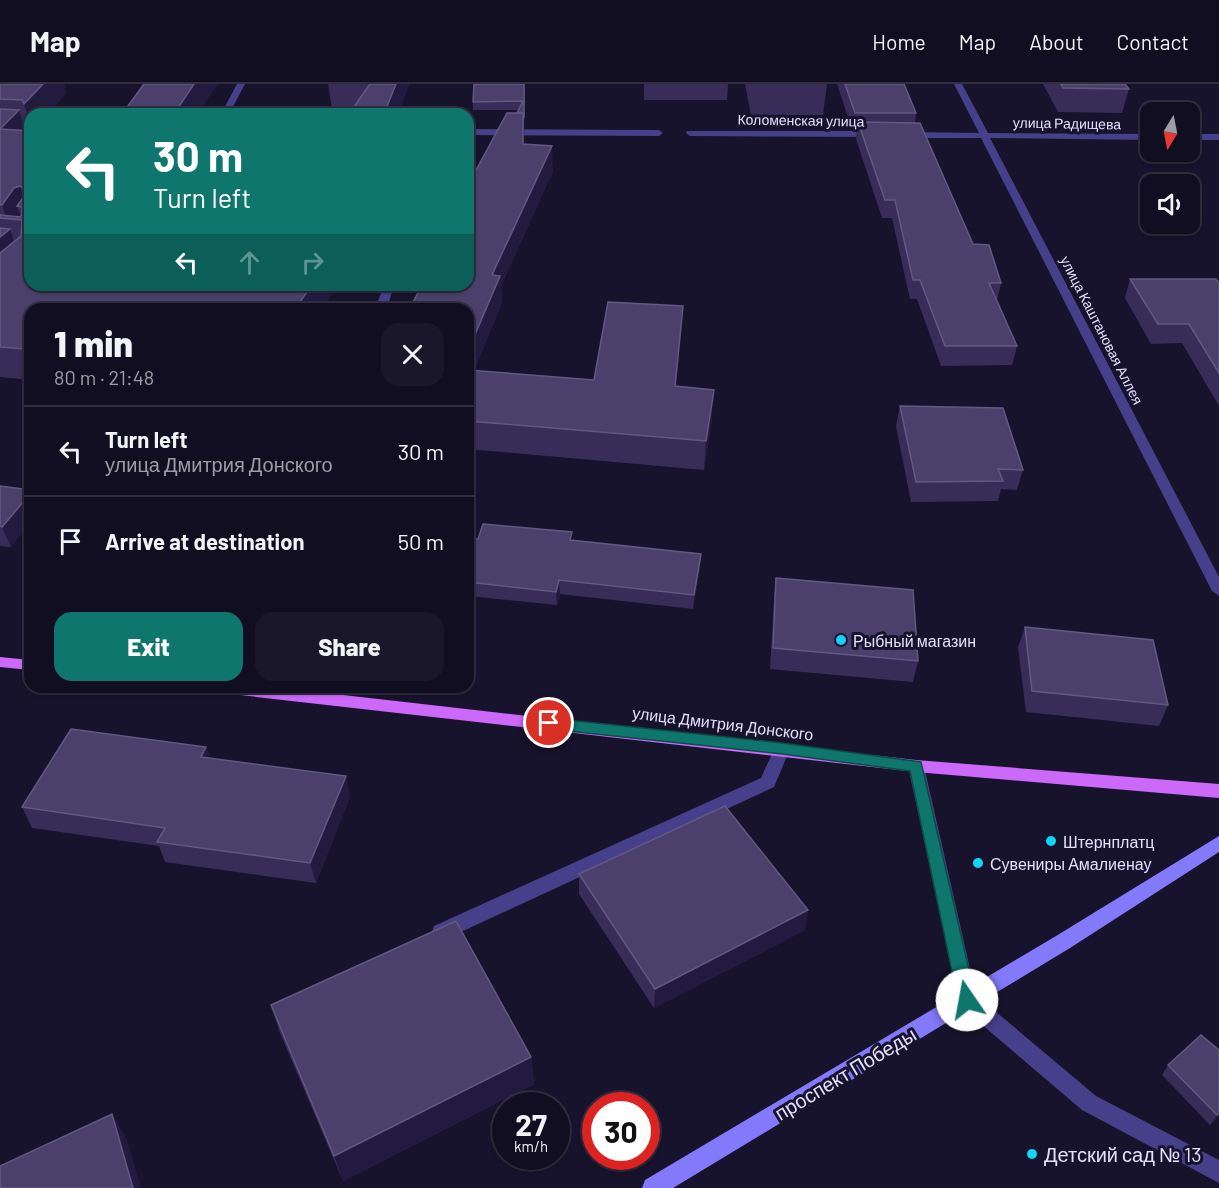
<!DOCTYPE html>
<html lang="en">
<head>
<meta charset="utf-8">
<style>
	:root { --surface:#120e21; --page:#1b172a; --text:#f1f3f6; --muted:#9c9ca5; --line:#312e3f; --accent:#0f766e }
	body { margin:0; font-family:Barlow,sans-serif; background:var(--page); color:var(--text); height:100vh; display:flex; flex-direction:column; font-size:22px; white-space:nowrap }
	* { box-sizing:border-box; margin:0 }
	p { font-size:20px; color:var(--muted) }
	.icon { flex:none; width:33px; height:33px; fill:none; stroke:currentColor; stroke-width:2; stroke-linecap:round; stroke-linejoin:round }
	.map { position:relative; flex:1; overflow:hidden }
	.drawer { position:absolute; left:24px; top:219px; width:450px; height:390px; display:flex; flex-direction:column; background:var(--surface); border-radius:18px; box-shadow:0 2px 4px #0004,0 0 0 2px var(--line) }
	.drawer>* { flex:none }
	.top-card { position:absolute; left:24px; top:24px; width:450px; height:183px; border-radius:18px; box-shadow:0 2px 4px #0004,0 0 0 2px var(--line); background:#0f766e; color:#fff; overflow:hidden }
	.needle { width:39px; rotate:190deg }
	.buttons { position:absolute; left:1140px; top:18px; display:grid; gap:12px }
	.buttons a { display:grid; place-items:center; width:60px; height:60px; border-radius:12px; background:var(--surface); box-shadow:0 2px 4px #0004,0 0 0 2px var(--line); font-size:30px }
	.speed { position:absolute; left:492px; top:1008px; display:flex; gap:12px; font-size:30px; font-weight:700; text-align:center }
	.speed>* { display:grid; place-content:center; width:78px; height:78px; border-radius:50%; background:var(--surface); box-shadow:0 2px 4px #0004,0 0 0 2px var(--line); line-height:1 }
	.speed small { font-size:15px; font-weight:400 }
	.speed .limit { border:9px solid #d22; background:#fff; color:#111 }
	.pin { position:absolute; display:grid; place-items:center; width:51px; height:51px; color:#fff; margin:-26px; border:3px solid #fff; border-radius:50%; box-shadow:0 2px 6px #0007 }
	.me { position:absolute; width:66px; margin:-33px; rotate:348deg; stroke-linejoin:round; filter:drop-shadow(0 0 4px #0008) }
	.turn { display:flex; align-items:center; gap:21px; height:126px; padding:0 30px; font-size:27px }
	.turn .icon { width:78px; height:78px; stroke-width:2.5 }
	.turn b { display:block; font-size:42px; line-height:51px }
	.lanes { display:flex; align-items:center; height:57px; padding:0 30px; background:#0003; justify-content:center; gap:30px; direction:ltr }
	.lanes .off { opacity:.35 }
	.round { display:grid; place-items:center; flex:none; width:63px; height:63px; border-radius:18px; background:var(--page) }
	.summary { display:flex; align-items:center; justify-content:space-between; height:102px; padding:0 30px }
	h1 { font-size:36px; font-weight:800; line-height:45px }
	.primary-button { display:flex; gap:12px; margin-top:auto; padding:12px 30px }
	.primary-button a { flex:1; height:69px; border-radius:18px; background:var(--accent); color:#fff; font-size:24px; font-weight:800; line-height:69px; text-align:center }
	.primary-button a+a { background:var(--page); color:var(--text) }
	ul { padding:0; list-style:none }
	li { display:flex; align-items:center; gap:18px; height:90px; padding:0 30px; border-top:2px solid var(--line) }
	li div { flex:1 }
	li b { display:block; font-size:22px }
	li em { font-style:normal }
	header { display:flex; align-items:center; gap:36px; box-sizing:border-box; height:84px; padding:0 30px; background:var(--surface); border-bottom:2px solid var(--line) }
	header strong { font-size:28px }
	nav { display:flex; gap:33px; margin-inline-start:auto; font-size:21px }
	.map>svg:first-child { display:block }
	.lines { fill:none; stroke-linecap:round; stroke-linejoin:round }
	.service { fill:#463f8a; fill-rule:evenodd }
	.minor { fill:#463f8a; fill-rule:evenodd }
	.secondary { fill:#8379fb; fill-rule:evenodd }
	.primary { fill:#cc69fb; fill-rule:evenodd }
	.wall { fill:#382c59 }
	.shaded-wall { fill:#231a40 }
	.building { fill:#4a406b; stroke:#625982; stroke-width:1.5 }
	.route { fill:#0f766e; stroke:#0a4d48; stroke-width:1.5 }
	.poi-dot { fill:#11d5f8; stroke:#18132c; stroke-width:2 }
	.labels { text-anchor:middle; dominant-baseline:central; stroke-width:6; stroke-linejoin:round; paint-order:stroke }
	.far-street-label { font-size:14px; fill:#e4dffe; stroke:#18132c }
	.poi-label { font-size:16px; fill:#e4dffe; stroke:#18132c; text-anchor:start }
	.street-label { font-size:16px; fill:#e4dffe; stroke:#18132c }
	.near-street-label { font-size:20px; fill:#e4dffe; stroke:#18132c }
	.near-poi-label { font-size:20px; fill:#e4dffe; stroke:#18132c; text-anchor:start }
</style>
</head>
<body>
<header>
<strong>Map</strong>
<nav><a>Home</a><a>Map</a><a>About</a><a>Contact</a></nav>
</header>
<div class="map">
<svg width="1219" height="1104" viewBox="0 0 1219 1104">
	<rect width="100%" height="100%" fill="#18132c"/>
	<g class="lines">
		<!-- service -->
		<g class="service">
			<polygon points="237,0 245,0 229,30 221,30"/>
			<polygon points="782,659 788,661 790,665 774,703 448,854 441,856 434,854 432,848 434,842 761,694 776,661"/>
		</g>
		<!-- minor -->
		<g class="minor">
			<polygon points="954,0 962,0 988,49 1150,50 1150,56 990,54 1219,493 1219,512 1212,507 981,54 908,54 904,51 908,48 979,49"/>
			<polygon points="468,45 659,46 663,49 659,52 468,51"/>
			<polygon points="687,47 875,47 879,50 875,53 690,52 686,49"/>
			<rect x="1190" y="50" width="29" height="6"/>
			<polygon points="384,201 394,201 387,225 375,225"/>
			<polygon points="916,676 922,678 924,682 976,911 1096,1012 1219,1076 1219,1099 1082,1026 960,922 908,682 910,678"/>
		</g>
		<!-- secondary -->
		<polygon class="secondary" points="1219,752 1219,768 1070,864 673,1104 642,1104 645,1096 1056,852"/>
		<!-- primary -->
		<g class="primary">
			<polygon points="0,573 30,576 30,586 0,583"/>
			<polygon points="214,603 273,603 916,676 1219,700 1219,714 916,688 222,609 216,607"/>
		</g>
	</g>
	<!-- wall -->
	<g class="wall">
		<polygon points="0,0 64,0 66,10 30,30 30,43 24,43 30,225 30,296 0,293"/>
		<polygon points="328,0 409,0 398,30 349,30 352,26 332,25"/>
		<polygon points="525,0 524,60 553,87 501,202 502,219 474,286 594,296 683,222 681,249 676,303 712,334 704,386 468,365 468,225 412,225 411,222 519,26 473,26 473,18"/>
		<polygon points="644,0 728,0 727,16 644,16"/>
		<polygon points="745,0 827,0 823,31 751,31"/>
		<polygon points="837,0 904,0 916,29 915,39 973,160 1001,199 997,217 1017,262 1012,281 941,282 917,215 910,215 892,134 882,134 856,55 857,45 852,45"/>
		<polygon points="1043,0 1125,0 1129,5 1122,29 1058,28"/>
		<polygon points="1130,195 1219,199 1219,322 1182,259 1151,260 1125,214"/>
		<polygon points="900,322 1023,386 1017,406 1001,405 998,417 911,418 896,342"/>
		<polygon points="0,402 11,463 0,462"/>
		<polygon points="468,454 478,455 573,456 701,470 700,484 693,525 560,510 557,521 468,512"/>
		<polygon points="776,494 918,577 913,598 770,585 774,515"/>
		<polygon points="1025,543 1168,621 1159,642 1026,628 1018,563"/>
		<polygon points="206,663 210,674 350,713 316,799 165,778 159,762 32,744 22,723"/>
		<polygon points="579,790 805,846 654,924 579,810"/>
		<polygon points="271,921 531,973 534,1000 343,1097 280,949"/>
		<polygon points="1219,966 1219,1032 1210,1041 1162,991 1168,981"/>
	</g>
	<!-- shaded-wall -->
	<g class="shaded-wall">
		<polygon points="43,0 64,0 66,10 48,30 30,30 30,40 24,20"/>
		<polygon points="194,0 218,0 213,7 198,30 174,30"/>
		<polygon points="396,0 409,0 398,30 384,30"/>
		<polygon points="19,26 27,53 0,45"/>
		<polygon points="523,29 524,54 524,85 523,60"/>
		<polygon points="552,62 553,87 501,202 502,219 468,300 468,267 492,191"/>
		<polygon points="20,102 29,131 22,123 17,122 22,136 6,134 2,121 14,104"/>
		<polygon points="10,145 20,175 0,193 0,153"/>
		<polygon points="312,201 338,201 322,225 295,225"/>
		<polygon points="683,222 681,249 673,331 675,302"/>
		<polygon points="30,261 30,278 25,265"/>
		<polygon points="714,306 712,334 704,386 706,357"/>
		<polygon points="30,410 30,440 11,463 2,443"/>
		<polygon points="701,470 700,484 693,525 694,511"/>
		<polygon points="559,496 560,510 557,521 556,508"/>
		<polygon points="206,663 213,684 201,673"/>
		<polygon points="346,692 350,713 316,799 310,779"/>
		<polygon points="808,826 805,846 654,924 655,905"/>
		<polygon points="531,973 534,1000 343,1097 334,1072"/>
		<polygon points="1219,1029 1219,1032 1210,1041 1217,1031"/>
		<polygon points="112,1030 127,1056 141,1104 133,1104"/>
	</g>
	<!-- building -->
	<g class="building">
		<polygon points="0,0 43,0 24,20 22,16 0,15"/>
		<polygon points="144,0 194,0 174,30 122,30"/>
		<polygon points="370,0 396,0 384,30 349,30"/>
		<polygon points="474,0 524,0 524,34 523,29 517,29 523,17 473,18"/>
		<polygon points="845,0 904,0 916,29 855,29"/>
		<polygon points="1061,0 1125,0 1129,5 1063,4"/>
		<polygon points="0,25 19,26 0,45 30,47 30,201 312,201 295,225 30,225 30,261 25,265 0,263 0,169 21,152 22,136 0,134 0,131 20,133 22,131 22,123 17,122 23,114 23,104 20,102 14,104 2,121 0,121"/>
		<polygon points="507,29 523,29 523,60 552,62 492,191 500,192 468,267 468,225 419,225 420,222 411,222 422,201 468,201 468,101"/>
		<polygon points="858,38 920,39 973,160 989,161 1001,199 989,199 1017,262 945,262 920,196 913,196 895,116 885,116"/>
		<polygon points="0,144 10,145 0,153"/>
		<polygon points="1130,195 1216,195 1219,199 1219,289 1189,240 1158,240"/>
		<polygon points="608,218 683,222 675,302 714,306 706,357 468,337 468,286 594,296"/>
		<polygon points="900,322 1003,324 1023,386 998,385 1003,397 916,398"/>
		<polygon points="0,402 30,406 30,410 2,443 0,442"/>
		<polygon points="483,440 572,448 570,456 701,470 694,511 559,496 556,508 468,498 468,454 478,455"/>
		<polygon points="776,494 913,506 918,577 773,564"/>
		<polygon points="1025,543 1153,556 1168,621 1032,607"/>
		<polygon points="71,645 206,663 201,673 346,692 310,779 157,758 165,744 22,723"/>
		<polygon points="725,722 808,826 655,905 579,790"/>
		<polygon points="456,837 531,973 334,1072 271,921"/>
		<polygon points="1201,951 1219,966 1219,1029 1217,1031 1168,981"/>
		<polygon points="112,1030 133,1104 0,1104 0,1082"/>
	</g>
	<!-- route -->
	<polygon class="route" points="549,634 782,659 921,678 976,916 973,922 967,924 961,922 958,916 910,687 782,670 549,645 544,643 542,639 544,635"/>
	<!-- markers -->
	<g class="poi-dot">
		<circle cx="841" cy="556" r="6"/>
		<circle cx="1051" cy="757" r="6"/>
		<circle cx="978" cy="779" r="6"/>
		<circle cx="1032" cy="1070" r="6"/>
	</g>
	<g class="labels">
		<!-- far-street labels -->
		<g class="far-street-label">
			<text transform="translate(801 36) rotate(1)">Коломенская улица</text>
			<text transform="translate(1067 39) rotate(1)">улица Радищева</text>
			<text transform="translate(1102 246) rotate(63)">улица Каштановая Аллея</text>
		</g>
		<!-- poi labels -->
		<g class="poi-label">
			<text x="853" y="556">Рыбный магазин</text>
			<text x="1063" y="757">Штернплатц</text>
			<text x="990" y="779">Сувениры Амалиенау</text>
		</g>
		<!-- street labels -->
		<g class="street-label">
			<text transform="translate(723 639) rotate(7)">улица Дмитрия Донского</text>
		</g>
		<!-- near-street labels -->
		<g class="near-street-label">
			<text transform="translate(845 989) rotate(-31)">проспект Победы</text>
		</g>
		<!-- near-poi labels -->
		<g class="near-poi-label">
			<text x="1044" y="1070">Детский сад № 13</text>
		</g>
	</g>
</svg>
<div class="buttons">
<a><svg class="needle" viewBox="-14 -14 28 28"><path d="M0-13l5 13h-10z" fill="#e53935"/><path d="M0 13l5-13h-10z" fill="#9c9ca5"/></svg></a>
<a><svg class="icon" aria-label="sound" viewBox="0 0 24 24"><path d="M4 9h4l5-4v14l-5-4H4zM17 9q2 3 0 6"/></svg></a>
</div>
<div class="speed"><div>27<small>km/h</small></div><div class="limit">30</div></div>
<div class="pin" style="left:549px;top:639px;background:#d93025"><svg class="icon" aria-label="arrive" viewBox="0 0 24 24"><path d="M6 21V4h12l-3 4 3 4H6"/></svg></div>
<svg class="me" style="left:967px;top:916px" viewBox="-20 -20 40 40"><circle r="19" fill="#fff"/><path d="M0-13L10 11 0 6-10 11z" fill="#0f766e"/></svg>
<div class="top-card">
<div class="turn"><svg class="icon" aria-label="left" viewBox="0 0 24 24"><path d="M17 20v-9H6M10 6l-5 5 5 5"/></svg><div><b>30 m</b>Turn left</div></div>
<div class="lanes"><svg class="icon" aria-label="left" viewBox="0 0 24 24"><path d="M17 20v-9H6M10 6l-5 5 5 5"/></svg><svg class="icon off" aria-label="ahead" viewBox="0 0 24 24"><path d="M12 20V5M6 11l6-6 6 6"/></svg><svg class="icon off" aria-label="right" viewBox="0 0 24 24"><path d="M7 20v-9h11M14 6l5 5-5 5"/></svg></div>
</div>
<section class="drawer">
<div class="summary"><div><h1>1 min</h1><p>80 m · 21:48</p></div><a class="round"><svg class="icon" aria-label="close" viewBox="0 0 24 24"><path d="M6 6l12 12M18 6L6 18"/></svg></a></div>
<ul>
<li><svg class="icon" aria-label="left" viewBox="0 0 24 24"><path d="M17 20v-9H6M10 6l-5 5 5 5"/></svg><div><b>Turn left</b><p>улица Дмитрия Донского</p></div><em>30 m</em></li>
<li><svg class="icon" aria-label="arrive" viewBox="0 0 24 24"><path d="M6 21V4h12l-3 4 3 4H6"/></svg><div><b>Arrive at destination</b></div><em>50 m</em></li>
</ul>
<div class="primary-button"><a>Exit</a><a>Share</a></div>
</section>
</div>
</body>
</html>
